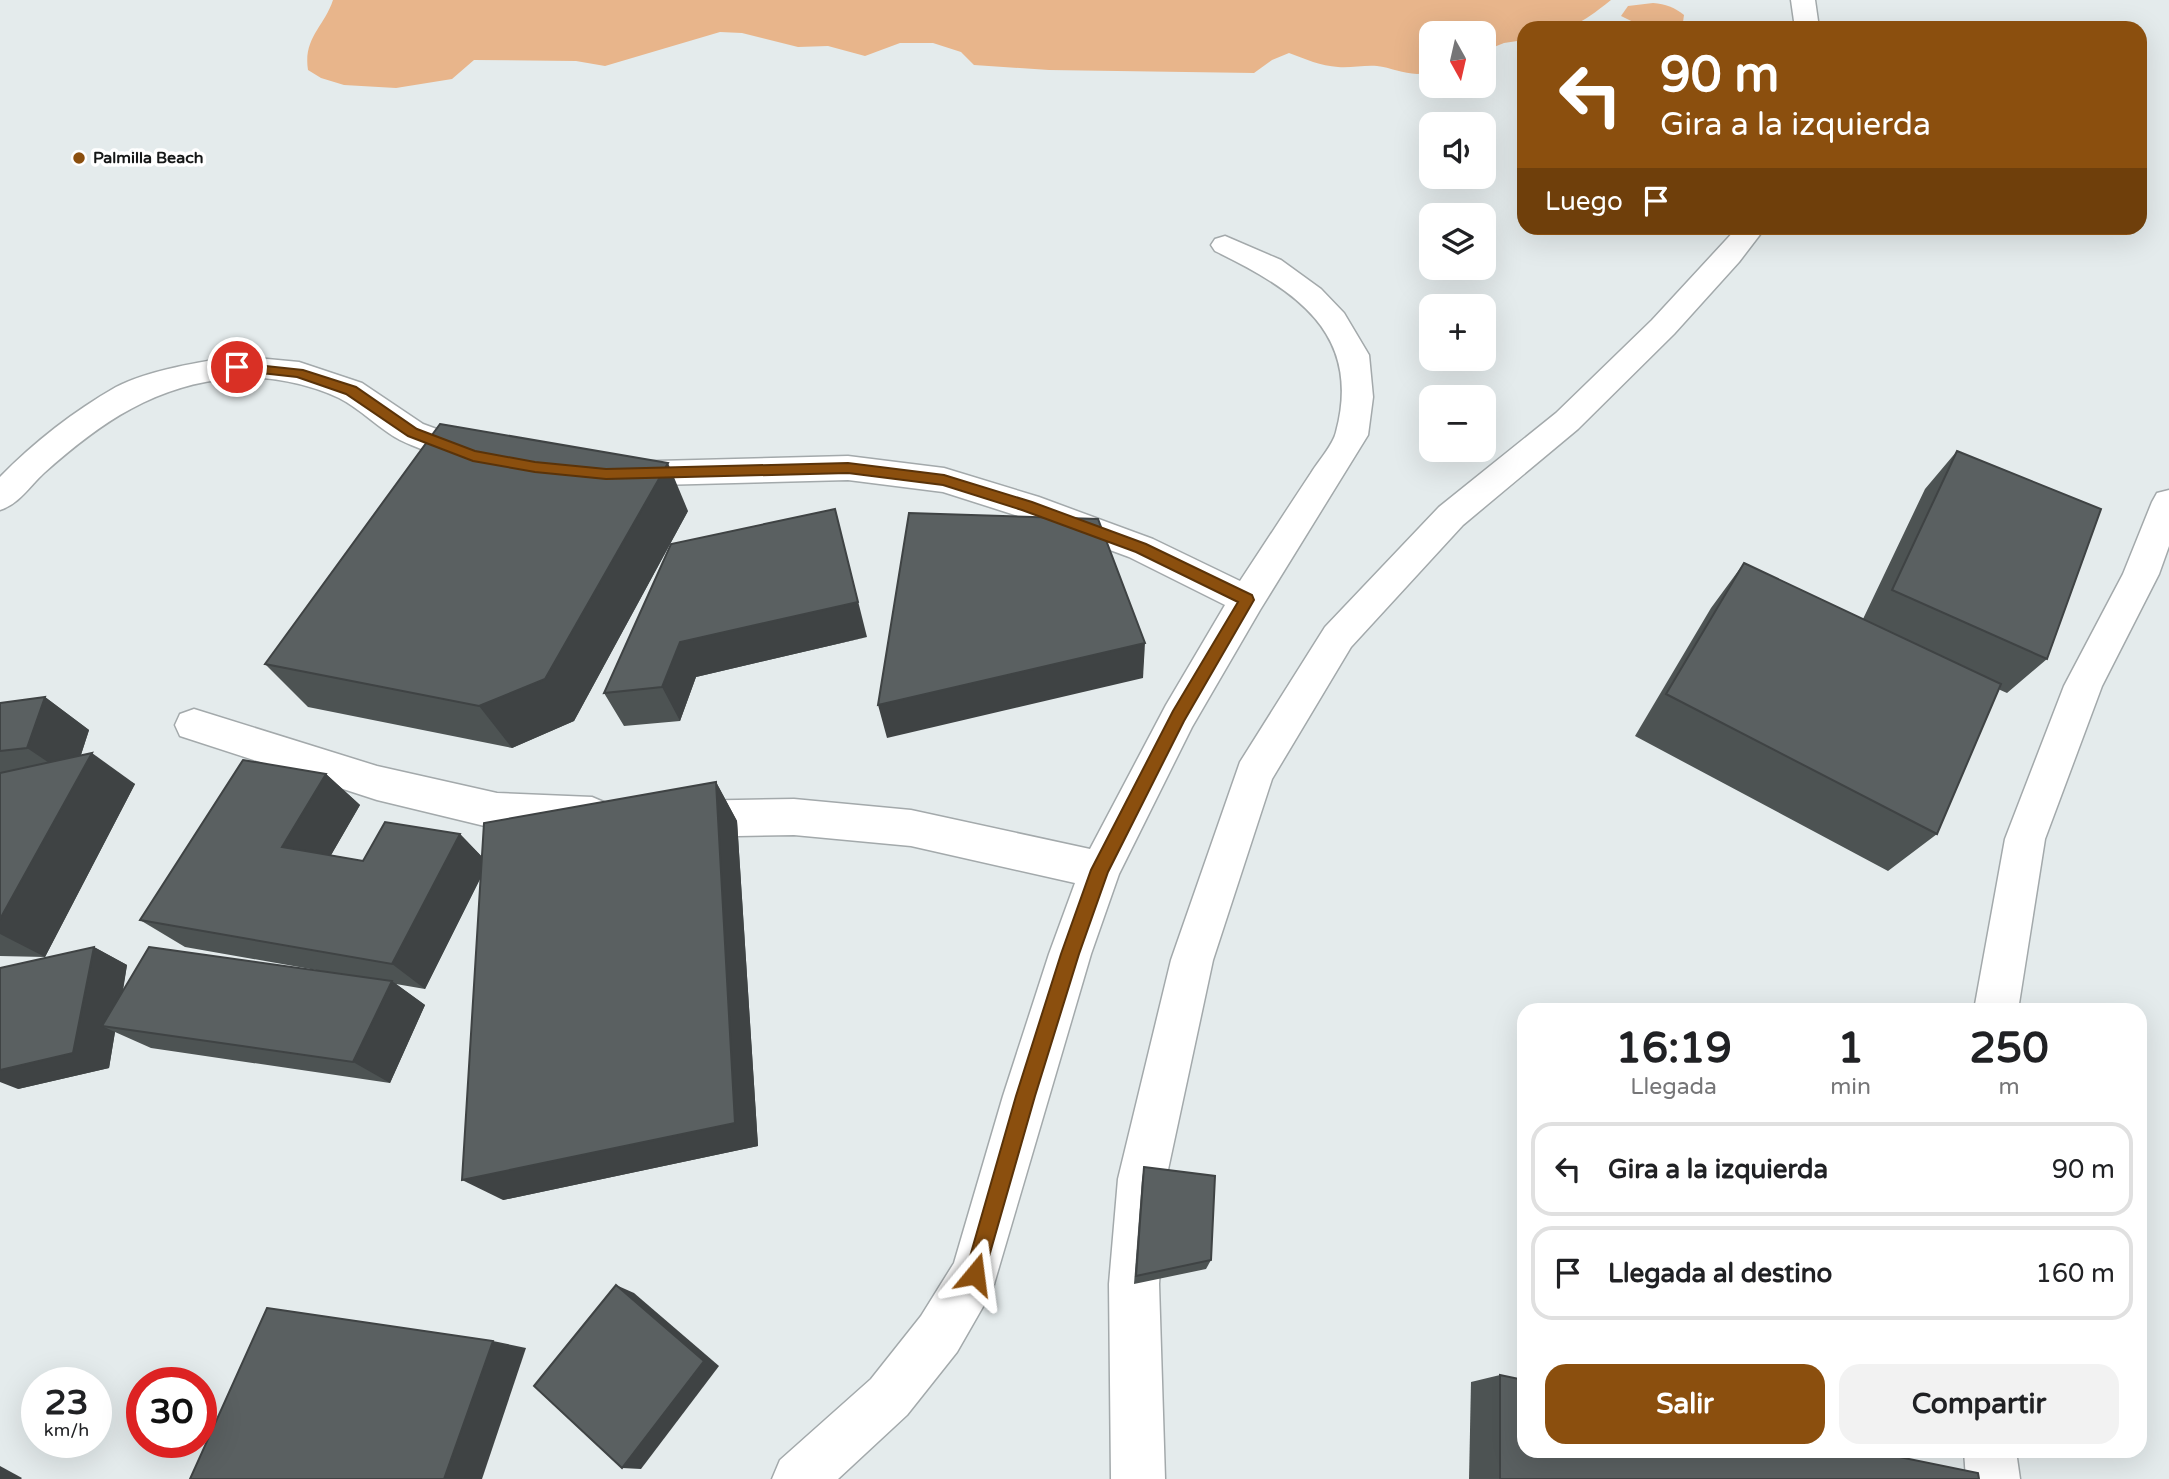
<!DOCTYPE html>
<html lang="es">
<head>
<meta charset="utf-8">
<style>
	:root { --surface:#fff; --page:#f2f2f2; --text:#202124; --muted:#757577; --line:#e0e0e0; --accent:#8b4f0e }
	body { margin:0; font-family:"Varela Round",sans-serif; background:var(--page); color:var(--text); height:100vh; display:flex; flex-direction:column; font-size:26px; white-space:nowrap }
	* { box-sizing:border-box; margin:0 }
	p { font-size:23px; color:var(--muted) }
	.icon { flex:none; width:38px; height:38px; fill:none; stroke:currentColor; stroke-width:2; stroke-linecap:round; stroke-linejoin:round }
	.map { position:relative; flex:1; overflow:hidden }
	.side { position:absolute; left:1517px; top:1003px; width:630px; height:455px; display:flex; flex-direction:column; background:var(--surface); border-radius:21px; box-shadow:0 7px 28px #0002 }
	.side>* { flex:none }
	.top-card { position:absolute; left:1517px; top:21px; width:630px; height:214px; border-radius:21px; box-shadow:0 7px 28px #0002; background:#8b4f0e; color:#fff; overflow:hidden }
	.needle { width:46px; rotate:172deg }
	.buttons { position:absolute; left:1419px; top:21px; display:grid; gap:14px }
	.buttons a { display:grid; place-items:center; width:77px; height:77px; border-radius:14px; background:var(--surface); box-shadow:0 7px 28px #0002; font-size:35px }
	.speed { position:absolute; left:21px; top:1367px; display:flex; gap:14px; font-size:35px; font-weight:700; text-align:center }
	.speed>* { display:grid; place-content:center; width:91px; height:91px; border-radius:50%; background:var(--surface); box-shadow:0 7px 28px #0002; line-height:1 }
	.speed small { font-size:18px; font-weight:400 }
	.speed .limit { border:10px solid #d22; background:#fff; color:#111 }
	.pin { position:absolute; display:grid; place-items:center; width:60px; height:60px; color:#fff; margin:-30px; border:4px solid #fff; border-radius:50%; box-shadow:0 2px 7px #0007 }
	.me { position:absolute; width:77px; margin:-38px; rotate:16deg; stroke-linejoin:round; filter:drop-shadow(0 0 5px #0008) }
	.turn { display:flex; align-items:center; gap:24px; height:147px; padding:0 28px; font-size:32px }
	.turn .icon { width:91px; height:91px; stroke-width:2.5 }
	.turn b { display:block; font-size:49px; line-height:60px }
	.then { display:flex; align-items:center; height:66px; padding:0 28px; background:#0003; gap:14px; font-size:26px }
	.eta { display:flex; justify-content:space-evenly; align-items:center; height:119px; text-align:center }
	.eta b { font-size:42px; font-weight:700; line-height:49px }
	.button { display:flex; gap:14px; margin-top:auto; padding:14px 28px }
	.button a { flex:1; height:80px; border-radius:21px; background:var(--accent); color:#fff; font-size:28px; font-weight:700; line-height:80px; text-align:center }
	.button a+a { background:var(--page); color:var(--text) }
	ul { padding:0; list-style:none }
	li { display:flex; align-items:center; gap:21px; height:94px; margin:0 14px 10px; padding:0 14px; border:4px solid var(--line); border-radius:21px }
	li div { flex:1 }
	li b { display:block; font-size:26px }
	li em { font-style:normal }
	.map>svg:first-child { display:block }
	.green { fill:#e8b58b }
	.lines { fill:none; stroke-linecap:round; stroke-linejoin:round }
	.minor-casing { stroke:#a3a9ab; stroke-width:3 }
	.minor { fill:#fff; fill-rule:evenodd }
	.wall { fill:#4d5353 }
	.shaded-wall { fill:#3f4344 }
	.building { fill:#5a6061; stroke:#3f4344; stroke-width:2 }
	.route { fill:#8b4f0e; stroke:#5a3309; stroke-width:2 }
	.poi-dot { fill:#8b4f0e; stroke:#fff; stroke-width:2.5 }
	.labels { text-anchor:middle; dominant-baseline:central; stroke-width:7; stroke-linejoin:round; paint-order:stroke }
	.far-poi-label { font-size:16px; font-weight:bold; fill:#151717; stroke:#fff; text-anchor:start }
</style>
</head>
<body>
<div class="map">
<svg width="2169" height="1479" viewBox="0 0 2169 1479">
	<rect width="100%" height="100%" fill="#e4ebec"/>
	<!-- green -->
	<g class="green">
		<path d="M333,0H1611C1573,30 1573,28 1524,28V40L1504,43L1484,51V33H1432L1431,71C1413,79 1395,68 1377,66C1364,65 1351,68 1338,67C1321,66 1305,59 1289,53L1272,60L1254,73L1049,70L974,65L961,52L933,43H900L865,56L828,46L798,47L742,33L720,32L605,66L576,61L474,60L452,79L396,88L344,85L321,78L308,70C303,38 324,27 333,0Z"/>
		<path d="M1653,3C1666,4 1674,7 1684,15L1683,22C1662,29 1641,27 1621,16L1628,6Z"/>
	</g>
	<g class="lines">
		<!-- minor casing -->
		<g class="minor-casing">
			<g id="minor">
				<polygon points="1791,0 1815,0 1819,28 1795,28"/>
				<polygon points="1737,228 1765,228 1739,262 1674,334 1578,429 1463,525 1351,647 1272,779 1213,960 1166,1179 1159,1284 1165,1479 1111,1479 1109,1284 1118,1179 1171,960 1240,762 1325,627 1439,507 1556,413 1652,320"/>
				<path d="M1225,236L1281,260L1321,289L1344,313L1369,355L1373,397L1368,435L1260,610L1192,727L1119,874L1091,954L992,1291L957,1352L907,1415L838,1479H772L780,1460L871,1379L921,1316L954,1263L1003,1096L1049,954L1075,883L911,846L794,835L684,837L670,832L664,819L670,806L684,801L794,799L911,810L1090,849L1166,705L1225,605L1129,557L1015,515L943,492L848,480L619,486L607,483L602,474L607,465L619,462L848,456L944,468L1039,497L1153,539L1240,581C1264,545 1287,509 1311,473C1319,460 1333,445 1336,432C1363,332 1293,289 1215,251L1211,245L1215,239Z"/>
				<path d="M237,356L299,362L362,383L423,424L491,449L495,457L491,465C487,466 484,468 480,468C470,469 412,446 400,440C379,429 361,409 339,398C309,384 268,375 235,378C156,384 101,422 44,473C29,487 19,504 0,510V477C33,443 74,411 116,387C149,370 200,362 237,356Z"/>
				<polygon points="2169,490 2169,546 2159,574 2102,686 2045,839 2018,1010 1974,1010 2005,839 2064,686 2123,574 2152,502 2157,493"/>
				<polygon points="194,709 377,766 497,793 592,797 606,803 612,815 606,827 592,833 497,829 377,800 180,736 175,725 180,714"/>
				<polygon points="1964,1451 2016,1451 2020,1479 1966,1479"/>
			</g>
		</g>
		<!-- minor -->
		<use href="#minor" class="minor"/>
	</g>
	<!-- wall -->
	<g class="wall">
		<polygon points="1957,451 2047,659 2007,693 1998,689 1937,834 1888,871 1635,736 1711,608 1744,563 1863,619 1925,489"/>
		<polygon points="688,511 574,721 512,748 308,707 265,664"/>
		<polygon points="867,637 696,677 680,721 624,726 604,693"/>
		<polygon points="45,697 89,730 81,755 135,784 45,957 0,956 0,703"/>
		<polygon points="326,774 360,805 331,855 363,861 460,834 482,857 716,782 737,821 758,1146 503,1200 481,877 425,989 396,984 425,1005 390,1083 151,1048 115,1032 109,1068 18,1089 94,947 127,965 123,991 333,973 185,947 140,920"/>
		<polygon points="1144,1167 1211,1260 1206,1269 1134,1284 1142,1179"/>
		<polygon points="1500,1375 1979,1479 1469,1479 1471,1382"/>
	</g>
	<!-- shaded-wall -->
	<g class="shaded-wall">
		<polygon points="668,463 688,511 574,721 512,748 479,706"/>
		<polygon points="835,509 867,637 696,677 680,721 662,687 680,642"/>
		<polygon points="1145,643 1143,678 887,738 878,705"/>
		<polygon points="45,697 89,730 73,779 27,748"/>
		<polygon points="92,753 135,784 45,957 0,934 0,919"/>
		<polygon points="326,774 360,805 319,876 282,847"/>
		<polygon points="716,782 737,821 758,1146 503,1200 462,1180"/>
		<polygon points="460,834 488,863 425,989 392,964"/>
		<polygon points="94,947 127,965 116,1028 102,1026 115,1032 109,1068 18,1089 0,1082 0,1070"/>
		<polygon points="392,981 425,1005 390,1083 353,1062"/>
		<polygon points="616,1285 634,1293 719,1366 641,1469 622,1468"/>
		<polygon points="493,1341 526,1348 482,1479 444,1479"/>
		<polygon points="0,1466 22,1478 21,1479 0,1479"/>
	</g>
	<!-- building -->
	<g class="building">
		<polygon points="440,424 668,463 545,679 479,706 265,664"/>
		<polygon points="1957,451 2101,509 2047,659 1892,590"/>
		<polygon points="835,509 858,602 680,642 662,687 604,693 671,544"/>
		<polygon points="909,513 1098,519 1145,643 878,705"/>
		<polygon points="1744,563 2001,684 1937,834 1666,694"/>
		<polygon points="45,697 27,748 0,751 0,703"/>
		<polygon points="92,753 0,919 0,773"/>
		<polygon points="243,760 326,774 282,847 363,861 385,822 460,834 392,964 140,920"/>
		<polygon points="716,782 735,1123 462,1180 484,823"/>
		<polygon points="94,947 73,1053 0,1070 0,968"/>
		<polygon points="149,947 392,981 353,1062 102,1026"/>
		<polygon points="1144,1167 1215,1176 1211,1260 1136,1276"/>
		<polygon points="616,1285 704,1361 622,1468 534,1386"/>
		<polygon points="267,1308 493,1341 444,1479 190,1479"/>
		<polygon points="1500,1375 1524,1380 1524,1451 1870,1451 1978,1473 1979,1479 1500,1479"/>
	</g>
	<!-- route -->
	<polygon class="route" points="237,363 303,370 356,387 417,429 475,451 535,462 606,469 848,463 944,475 1032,502 1146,544 1252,595 1254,600 1184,721 1108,872 1079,954 1035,1096 982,1281 975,1284 968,1281 965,1274 1016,1096 1061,954 1091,870 1173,711 1238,602 1136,552 1022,510 943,485 848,473 606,479 535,472 473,461 408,436 346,394 297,377 233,370 233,364"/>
	<!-- markers -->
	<circle class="poi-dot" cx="79" cy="158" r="7"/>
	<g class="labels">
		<!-- far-poi labels -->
		<g class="far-poi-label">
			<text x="93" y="158">Palmilla Beach</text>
		</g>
	</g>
</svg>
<div class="buttons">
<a><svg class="needle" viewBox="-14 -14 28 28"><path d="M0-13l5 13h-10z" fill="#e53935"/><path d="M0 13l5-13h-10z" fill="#757577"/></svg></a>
<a><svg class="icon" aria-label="sound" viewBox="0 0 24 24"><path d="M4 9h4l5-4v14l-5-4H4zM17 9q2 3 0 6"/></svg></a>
<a><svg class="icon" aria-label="layers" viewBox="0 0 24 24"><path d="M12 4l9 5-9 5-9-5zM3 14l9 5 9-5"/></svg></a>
<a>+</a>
<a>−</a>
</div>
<div class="speed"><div>23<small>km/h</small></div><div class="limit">30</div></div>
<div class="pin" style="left:237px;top:367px;background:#d93025"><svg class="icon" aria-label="arrive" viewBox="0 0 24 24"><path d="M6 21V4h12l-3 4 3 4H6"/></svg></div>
<svg class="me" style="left:975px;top:1274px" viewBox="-20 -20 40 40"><path d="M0-17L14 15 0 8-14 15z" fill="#8b4f0e" stroke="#fff" stroke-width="4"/></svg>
<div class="top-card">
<div class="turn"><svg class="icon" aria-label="left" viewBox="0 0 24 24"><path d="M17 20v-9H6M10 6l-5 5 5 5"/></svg><div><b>90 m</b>Gira a la izquierda</div></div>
<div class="then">Luego<svg class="icon" aria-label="arrive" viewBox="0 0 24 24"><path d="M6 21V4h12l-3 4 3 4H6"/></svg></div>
</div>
<section class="side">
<div class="eta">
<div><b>16:19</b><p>Llegada</p></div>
<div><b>1</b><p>min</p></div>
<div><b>250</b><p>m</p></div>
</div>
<ul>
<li><svg class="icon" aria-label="left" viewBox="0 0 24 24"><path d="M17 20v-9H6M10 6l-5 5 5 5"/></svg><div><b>Gira a la izquierda</b></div><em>90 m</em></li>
<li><svg class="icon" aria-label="arrive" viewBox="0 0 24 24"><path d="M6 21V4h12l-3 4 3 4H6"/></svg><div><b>Llegada al destino</b></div><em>160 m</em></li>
</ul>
<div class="button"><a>Salir</a><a>Compartir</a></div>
</section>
</div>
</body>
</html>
